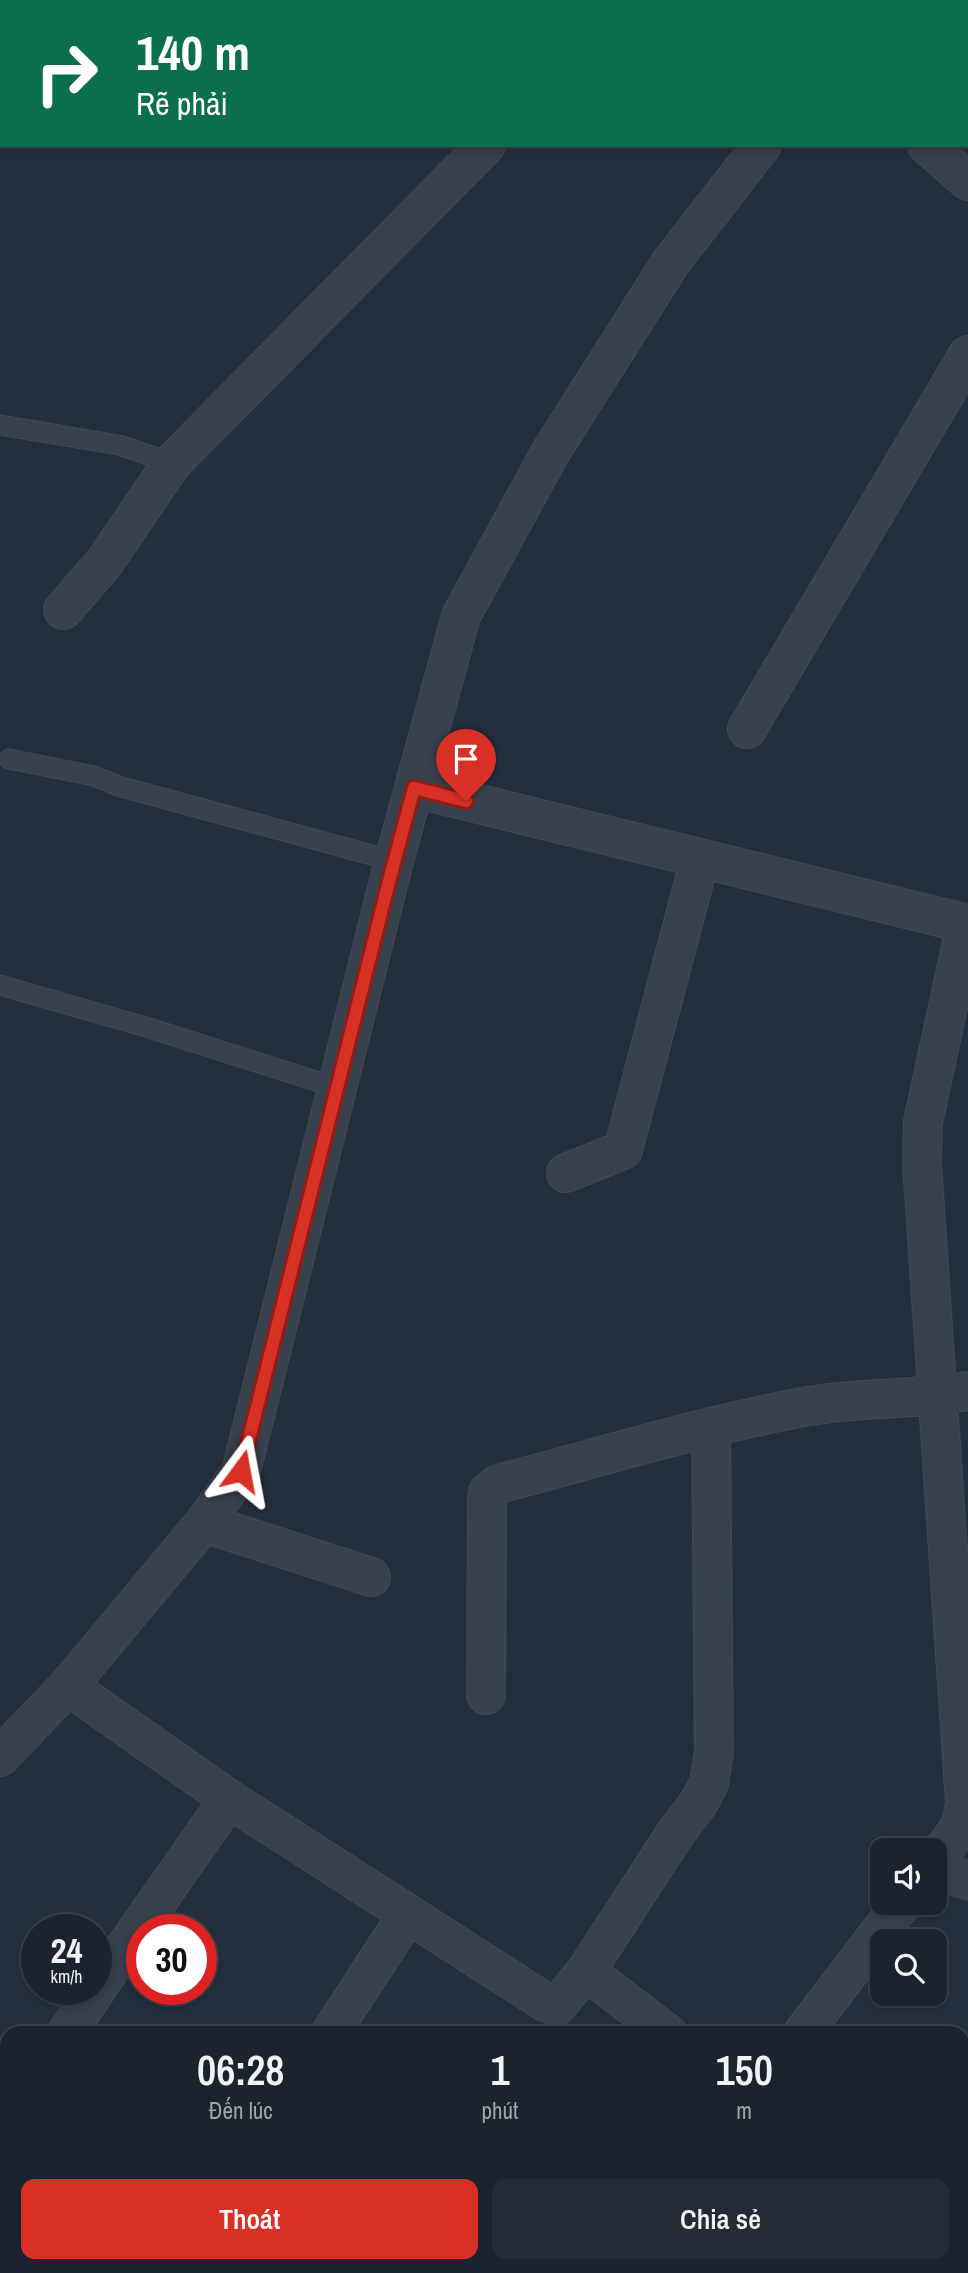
<!DOCTYPE html>
<html lang="vi">
<head>
<meta charset="utf-8">
<style>
	:root { --surface:#1b232e; --page:#242b36; --text:#f1f3f6; --muted:#a0a4aa; --line:#39404a; --accent:#d93025 }
	body { margin:0; font-family:"Archivo Narrow",sans-serif; background:var(--page); color:var(--text); height:100vh; display:flex; flex-direction:column; font-size:26px; white-space:nowrap }
	* { box-sizing:border-box; margin:0 }
	p { font-size:23px; color:var(--muted) }
	.icon { flex:none; width:38px; height:38px; fill:none; stroke:currentColor; stroke-width:2; stroke-linecap:round; stroke-linejoin:round }
	.map { position:relative; flex:1; overflow:hidden }
	.side { position:absolute; left:0px; top:2026px; width:970px; height:247px; display:flex; flex-direction:column; background:var(--surface); border-radius:21px 21px 0 0; box-shadow:0 4px 10px #0003,0 0 0 2px var(--line) }
	.side>* { flex:none }
	.top-card { position:absolute; left:0px; top:0px; width:970px; height:147px; box-shadow:0 4px 10px #0003,0 0 0 2px var(--line); background:#0b6e4f; color:#fff; overflow:hidden }
	.controls { position:absolute; left:870px; top:1838px; display:grid; gap:14px }
	.controls a { display:grid; place-items:center; width:77px; height:77px; border-radius:14px; background:var(--surface); box-shadow:0 4px 10px #0003,0 0 0 2px var(--line); font-size:35px }
	.speed { position:absolute; left:21px; top:1914px; display:flex; gap:14px; font-size:35px; font-weight:700; text-align:center }
	.speed>* { display:grid; place-content:center; width:91px; height:91px; border-radius:50%; background:var(--surface); box-shadow:0 4px 10px #0003,0 0 0 2px var(--line); line-height:1 }
	.speed small { font-size:18px; font-weight:400 }
	.speed .limit { border:10px solid #d22; background:#fff; color:#111 }
	.pin { position:absolute; display:grid; place-items:center; width:60px; height:60px; color:#fff; margin:-72px -30px; border-radius:50% 50% 50% 0; rotate:-45deg; box-shadow:0 0 7px #0007 }
	.pin .icon { rotate:45deg }
	.me { position:absolute; width:77px; margin:-38px; rotate:13deg; stroke-linejoin:round; filter:drop-shadow(0 0 5px #0008) }
	.turn { display:flex; align-items:center; gap:24px; height:147px; padding:0 21px; font-size:32px }
	.turn .icon { width:91px; height:91px; stroke-width:2.5 }
	.turn b { display:block; font-size:49px; line-height:60px }
	.eta { display:flex; justify-content:space-evenly; align-items:center; height:119px; text-align:center }
	.eta b { font-size:42px; font-weight:600; line-height:49px }
	.button { display:flex; gap:14px; margin-top:auto; padding:14px 21px }
	.button a { flex:1; height:80px; border-radius:14px; background:var(--accent); color:#fff; font-size:28px; font-weight:600; line-height:80px; text-align:center }
	.button a+a { background:var(--page); color:var(--text) }
	.map>svg:first-child { display:block }
	.lines { fill:none; stroke-linecap:round; stroke-linejoin:round }
	.lane-casing { stroke:#414a57; stroke-width:21 }
	.street-casing { stroke:#414a57; stroke-width:40 }
	.lane { stroke:#38414e; stroke-width:19 }
	.street { stroke:#38414e; stroke-width:38 }
	.route-casing { stroke:#8d1f18; stroke-width:18 }
	.route { stroke:#d93025; stroke-width:12 }
</style>
</head>
<body>
<div class="map">
<svg width="968" height="2273" viewBox="0 0 968 2273">
	<rect width="100%" height="100%" fill="#242f3e"/>
	<g class="lines">
		<!-- lane casing -->
		<g class="lane-casing">
			<g id="lane">
				<polyline points="0,425 119,445 172,463"/>
				<polyline points="9,759 94,776 118,786 394,861"/>
				<polyline points="0,985 146,1027 338,1088"/>
			</g>
		</g>
		<!-- street casing -->
		<g class="street-casing">
			<g id="street">
				<polyline points="760,0 762,2"/>
				<polyline points="635,2 637,0"/>
				<polyline points="927,145 968,181"/>
				<polyline points="63,610 104,563 172,463 486,145"/>
				<polyline points="747,729 968,355"/>
				<polyline points="414,788 968,924"/>
				<polyline points="566,1173 623,1150 700,859"/>
				<polyline points="204,1523 371,1577"/>
				<polyline points="68,1686 229,1799 96,1989"/>
				<path d="M486,1695L487,1499L488,1492L498,1484C601,1457 704,1425 809,1406C861,1397 915,1400 968,1391"/>
				<polyline points="0,1757 68,1686 204,1523 241,1471 394,861 461,616 550,453 671,262 762,145"/>
				<polyline points="229,1799 545,2002 557,2006 586,1971 677,1831 698,1804 709,1783 714,1752 711,1427"/>
				<path d="M934,1861C951,1840 963,1830 965,1802L922,1164L923,1122L966,924"/>
				<polyline points="934,1871 968,1880"/>
				<polyline points="586,1971 668,2034"/>
				<polyline points="66,2034 96,1990"/>
				<polyline points="330,2034 408,1914"/>
				<polyline points="802,2034 903,1902"/>
				<polyline points="0,2128 7,2118"/>
				<polyline points="962,2186 968,2179"/>
				<polyline points="615,2266 624,2273"/>
				<polyline points="175,2273 179,2266"/>
				<polyline points="890,2273 895,2266"/>
			</g>
		</g>
		<!-- lane -->
		<use href="#lane" class="lane"/>
		<!-- street -->
		<use href="#street" class="street"/>
	</g>
	<g class="lines">
		<!-- route casing -->
		<g class="route-casing">
			<polyline id="route" points="241,1471 388,885 414,788 466,801"/>
		</g>
		<!-- route -->
		<use href="#route" class="route"/>
	</g>
</svg>
<div class="controls">
<a><svg class="icon" aria-label="sound" viewBox="0 0 24 24"><path d="M4 9h4l5-4v14l-5-4H4zM17 9q2 3 0 6"/></svg></a>
<a><svg class="icon" aria-label="search" viewBox="0 0 24 24"><circle cx="10" cy="10" r="6"/><path d="M15 15l6 6"/></svg></a>
</div>
<div class="speed"><div>24<small>km/h</small></div><div class="limit">30</div></div>
<div class="pin" style="left:466px;top:801px;background:#d93025"><svg class="icon" aria-label="arrive" viewBox="0 0 24 24"><path d="M6 21V4h12l-3 4 3 4H6"/></svg></div>
<svg class="me" style="left:241px;top:1471px" viewBox="-20 -20 40 40"><path d="M0-17L14 15 0 8-14 15z" fill="#d93025" stroke="#fff" stroke-width="4"/></svg>
<div class="top-card">
<div class="turn"><svg class="icon" aria-label="right" viewBox="0 0 24 24"><path d="M7 20v-9h11M14 6l5 5-5 5"/></svg><div><b>140 m</b>Rẽ phải</div></div>
</div>
<section class="side">
<div class="eta">
<div><b>06:28</b><p>Đến lúc</p></div>
<div><b>1</b><p>phút</p></div>
<div><b>150</b><p>m</p></div>
</div>
<div class="button"><a>Thoát</a><a>Chia sẻ</a></div>
</section>
</div>
</body>
</html>
